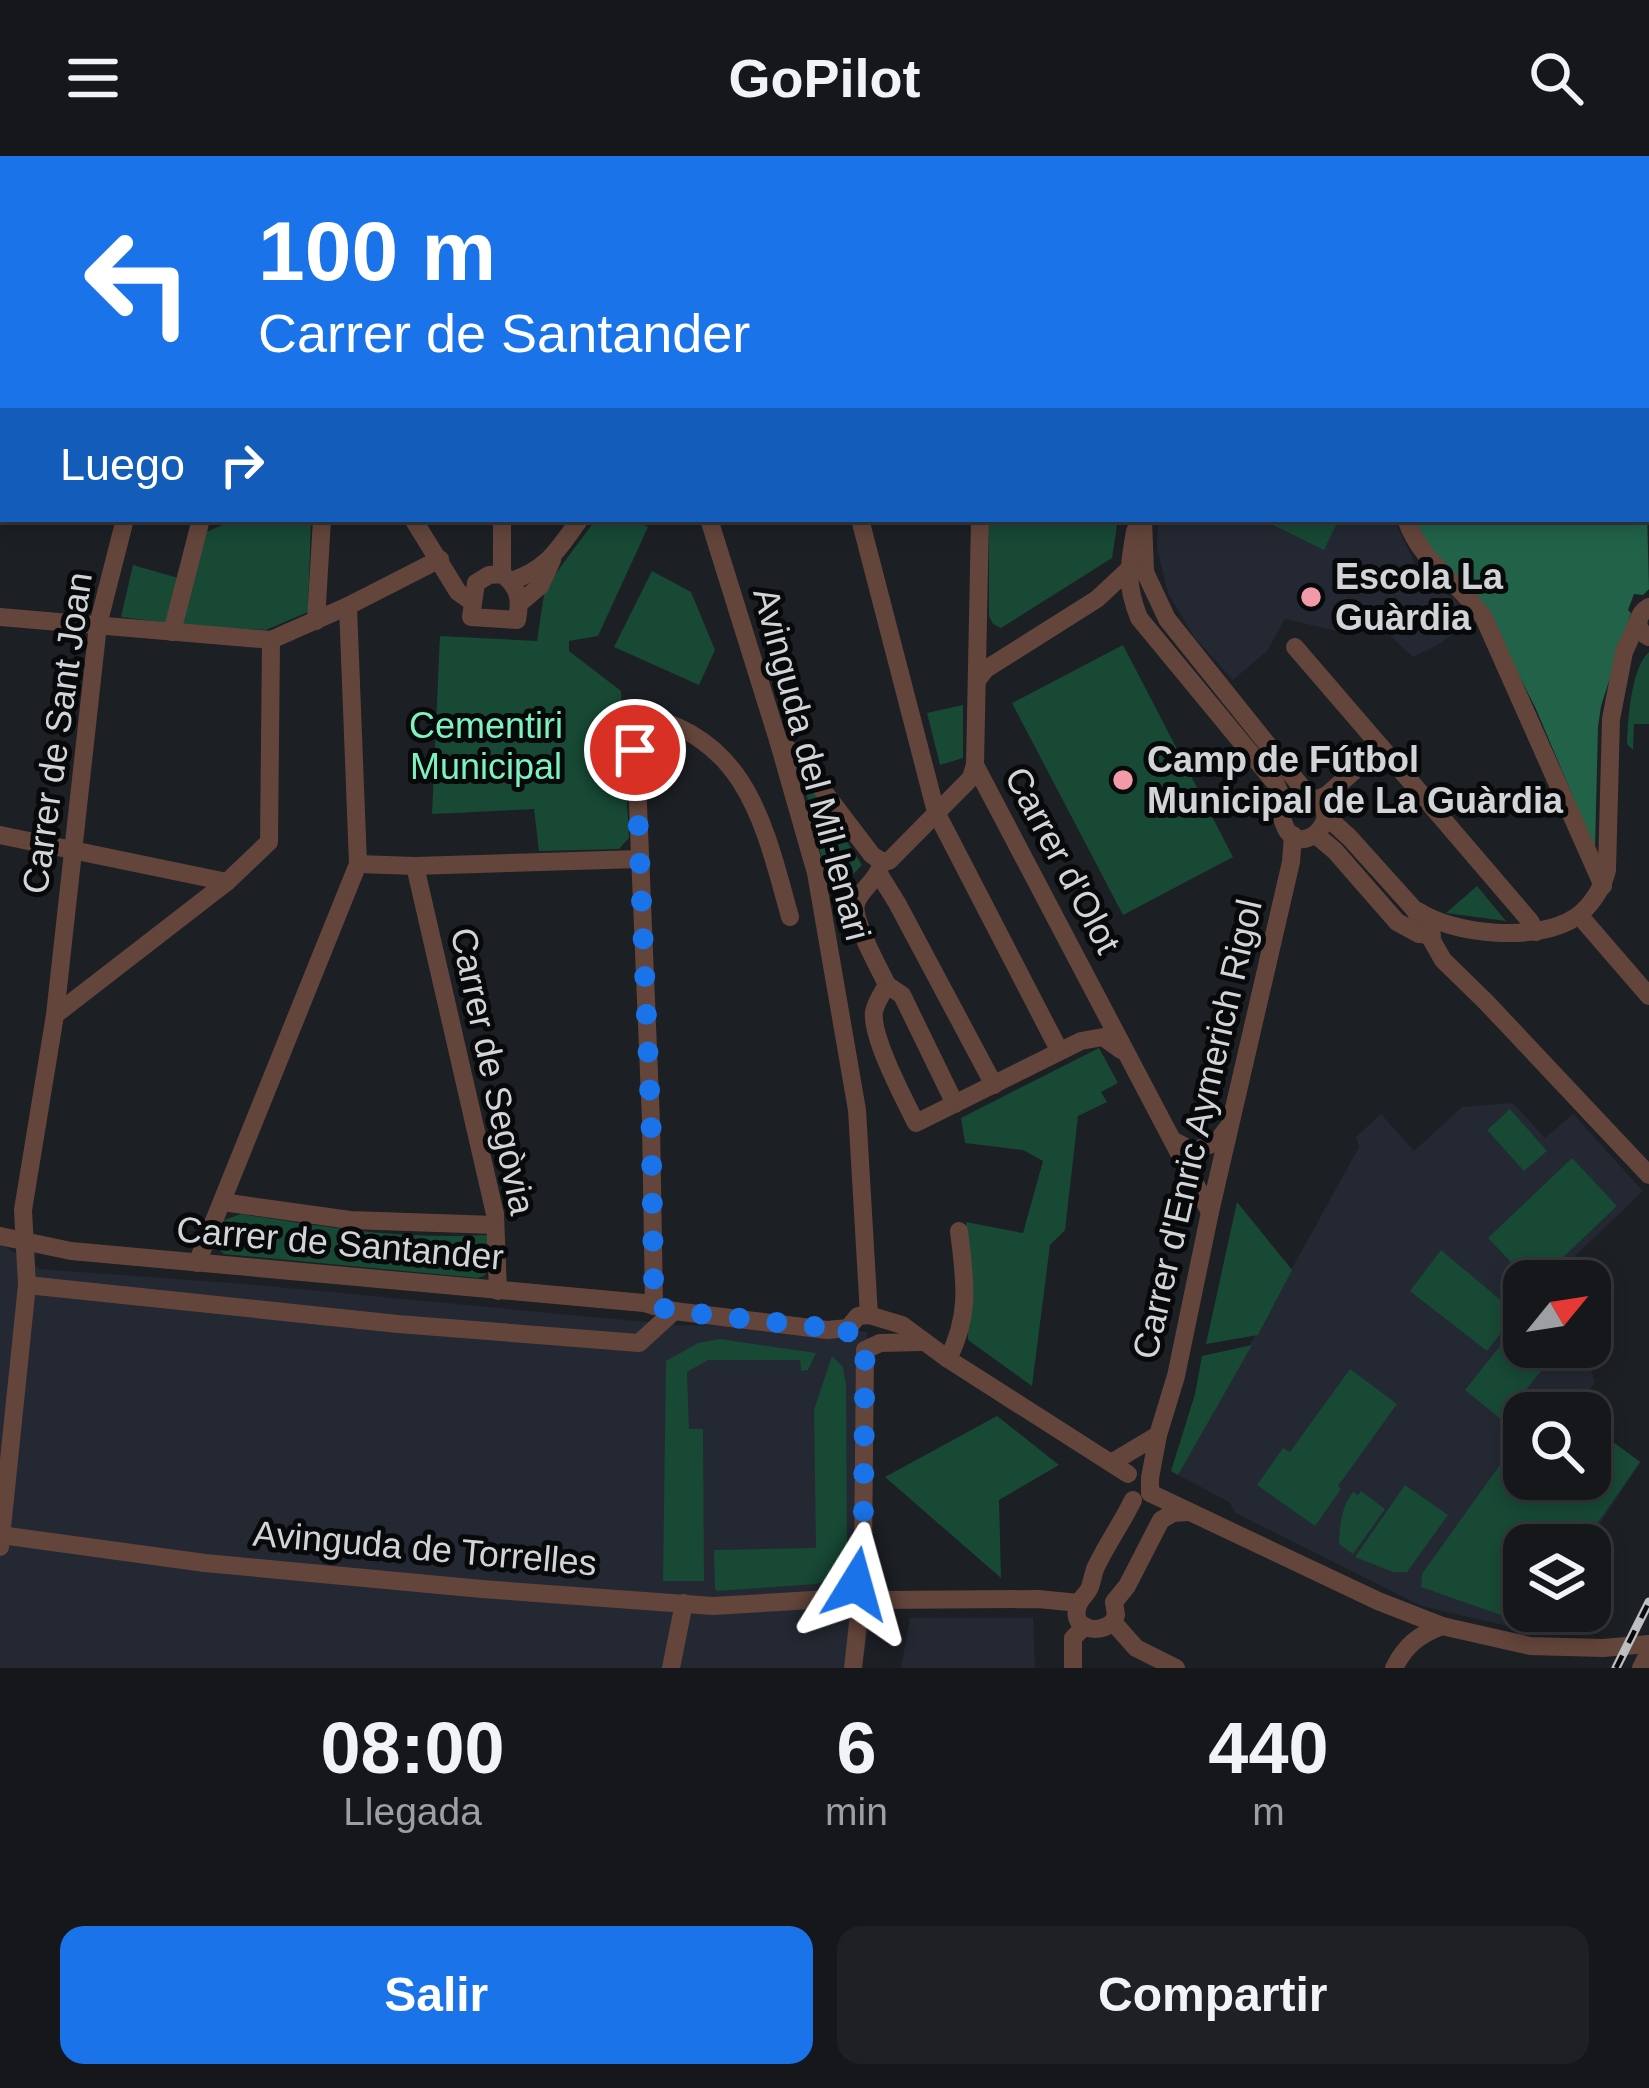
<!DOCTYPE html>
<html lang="es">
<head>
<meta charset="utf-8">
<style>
	:root { --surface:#15171b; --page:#1e2024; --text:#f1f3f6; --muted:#9d9fa3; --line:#34363a; --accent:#1a73e8 }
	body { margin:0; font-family:Arial,sans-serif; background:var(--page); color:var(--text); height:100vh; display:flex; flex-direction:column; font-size:45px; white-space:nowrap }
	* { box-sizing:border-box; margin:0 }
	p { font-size:39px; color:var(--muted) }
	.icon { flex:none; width:66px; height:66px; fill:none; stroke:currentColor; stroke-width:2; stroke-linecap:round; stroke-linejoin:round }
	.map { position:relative; height:1512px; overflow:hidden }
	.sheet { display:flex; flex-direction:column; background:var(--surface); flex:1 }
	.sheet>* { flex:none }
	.top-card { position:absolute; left:0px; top:0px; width:1650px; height:366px; box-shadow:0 6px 18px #0003,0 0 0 3px var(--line); background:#1a73e8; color:#fff; overflow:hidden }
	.needle { width:78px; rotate:60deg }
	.controls { position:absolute; left:1503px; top:1104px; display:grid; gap:24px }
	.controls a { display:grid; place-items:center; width:108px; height:108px; border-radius:24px; background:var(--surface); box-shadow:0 6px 18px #0003,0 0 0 3px var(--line); font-size:60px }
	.pin { position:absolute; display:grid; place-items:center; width:102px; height:102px; color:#fff; margin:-51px; border:6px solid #fff; border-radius:50%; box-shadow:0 3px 12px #0007 }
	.me { position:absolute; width:132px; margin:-66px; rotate:8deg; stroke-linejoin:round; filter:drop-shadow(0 0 9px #0008) }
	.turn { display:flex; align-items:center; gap:42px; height:252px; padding:0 60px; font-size:54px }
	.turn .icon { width:156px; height:156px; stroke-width:2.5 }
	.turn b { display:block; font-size:84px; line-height:102px }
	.then { display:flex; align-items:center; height:114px; padding:0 60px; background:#0003; gap:24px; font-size:45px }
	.eta { display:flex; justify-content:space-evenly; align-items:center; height:204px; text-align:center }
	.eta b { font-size:72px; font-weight:700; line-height:84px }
	.cta { display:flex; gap:24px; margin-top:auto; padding:24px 60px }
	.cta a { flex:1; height:138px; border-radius:24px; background:var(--accent); color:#fff; font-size:48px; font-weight:700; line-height:138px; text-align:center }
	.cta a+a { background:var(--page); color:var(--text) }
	header { display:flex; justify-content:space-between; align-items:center; height:156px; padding:0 60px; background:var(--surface); font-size:54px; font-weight:700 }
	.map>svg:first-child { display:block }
	.built { fill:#232832 }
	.green { fill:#174935 }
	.forest { fill:#216248 }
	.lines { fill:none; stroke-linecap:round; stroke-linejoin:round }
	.minor { stroke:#63453b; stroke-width:18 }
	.rail-casing { stroke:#bdbfc3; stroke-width:9 }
	.rail { stroke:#08090b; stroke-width:4.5; stroke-dasharray:14; stroke-linecap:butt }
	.route { stroke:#1a73e8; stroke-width:21; stroke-dasharray:0 37.8 }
	.poi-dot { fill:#f39aa9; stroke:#08090b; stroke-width:4.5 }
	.labels { text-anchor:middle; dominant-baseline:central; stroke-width:10; stroke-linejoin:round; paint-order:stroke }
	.poi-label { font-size:36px; font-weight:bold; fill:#d3d4d8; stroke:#08090b; text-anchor:start }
	.park-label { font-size:36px; fill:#7df2bf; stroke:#08090b }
	.street-label { font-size:36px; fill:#d3d4d8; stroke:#08090b }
</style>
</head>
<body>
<header><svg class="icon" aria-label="menu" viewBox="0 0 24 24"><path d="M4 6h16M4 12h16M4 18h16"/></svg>GoPilot<svg class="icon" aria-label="search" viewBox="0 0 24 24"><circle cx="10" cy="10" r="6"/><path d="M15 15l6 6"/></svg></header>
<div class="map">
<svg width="1649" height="1512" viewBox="0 0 1649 1512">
	<rect width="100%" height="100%" fill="#1c1f24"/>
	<!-- built -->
	<g class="built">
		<polygon points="1158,363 1394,363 1418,414 1458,446 1473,465 1436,490 1413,501 1362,454 1341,476 1285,463 1267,495 1233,524 1194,481 1168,437 1157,391"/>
		<polygon points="1513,947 1545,982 1573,958 1643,1035 1549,1125 1524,1125 1524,1191 1573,1191 1587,1202 1595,1226 1580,1249 1593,1258 1590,1264 1590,1257 1524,1257 1524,1323 1590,1323 1590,1269 1641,1306 1586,1389 1524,1389 1524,1455 1539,1455 1525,1474 1421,1450 1236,1357 1229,1346 1178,1319 1359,991 1356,981 1381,958 1414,995 1462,951"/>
		<polygon points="0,1087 40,1113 245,1128 678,1169 819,1171 867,1176 870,1463 862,1512 0,1512"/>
		<polygon points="910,1462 1033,1462 1035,1512 901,1512"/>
	</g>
	<!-- green -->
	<g class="green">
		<polygon points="220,363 311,363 308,456 266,474 185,469 121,461 133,409 178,422 202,378 222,369"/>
		<polygon points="596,363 635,363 648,371 598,480 569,485 569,495 621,535 629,682 619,693 539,695 534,653 432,658 440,480 537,485 545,432"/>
		<polygon points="989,363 1118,363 1112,402 1001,472 993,468 989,460"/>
		<polygon points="1261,363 1339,363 1324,394"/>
		<polygon points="652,415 691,436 715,494 699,529 614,491"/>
		<polygon points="1123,489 1233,701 1123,759 1012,547"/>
		<path d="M1649,496V568H1634L1633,594L1627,588C1628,563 1631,512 1649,496Z"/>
		<polygon points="963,549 963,602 940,609 927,557"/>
		<polygon points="802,619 850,683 847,686 862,709 842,730 833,707 823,708"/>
		<polygon points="1477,730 1506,765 1446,757"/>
		<polygon points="1099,892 1118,927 1101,936 1107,946 1078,960 1065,1074 1050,1089 1032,1230 968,1184 966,1066 1023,1077 1043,1005 1023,994 965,987 961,962"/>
		<polygon points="1510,953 1547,995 1524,1015 1487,974"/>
		<polygon points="1572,1002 1617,1050 1538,1125 1529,1125 1488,1082"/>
		<polygon points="1237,1046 1292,1114 1258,1179 1206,1188"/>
		<path d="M241,1058C323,1071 402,1084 486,1079L489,1080L487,1115L484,1120L478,1122L224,1098L219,1093V1077L224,1064Z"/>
		<polygon points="1441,1094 1516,1157 1487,1195 1410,1135"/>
		<polygon points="1524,1160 1524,1191 1560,1191 1502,1264 1465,1234"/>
		<polygon points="720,1183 816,1197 808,1214 801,1215 800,1204 708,1204 687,1216 689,1273 703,1273 704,1425 663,1425 666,1205 698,1187"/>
		<polygon points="1252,1189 1178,1319 1171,1315 1195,1238 1202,1200"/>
		<path d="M832,1200L843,1211L846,1229L847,1396C842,1413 834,1423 816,1428L717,1435L715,1432L714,1394L816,1392L814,1254Z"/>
		<polygon points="1350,1213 1397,1248 1338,1330 1341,1333 1315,1370 1257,1329 1283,1292 1290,1296"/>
		<polygon points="997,1260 1059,1309 999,1344 1001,1422 885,1321"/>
		<polygon points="1590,1269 1640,1306 1582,1389 1524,1389 1524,1455 1536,1455 1527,1468 1421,1431 1422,1418 1524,1275 1524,1323 1590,1323"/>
		<polygon points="1405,1329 1448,1359 1407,1416 1393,1416 1355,1401"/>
		<path d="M1361,1335L1385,1353L1353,1398L1339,1388C1340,1368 1341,1352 1353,1336L1358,1339Z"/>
	</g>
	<!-- forest -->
	<polygon class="forest" points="1647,354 1649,433 1643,439 1634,438 1628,454 1631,457 1601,550 1598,571 1595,693 1536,553 1509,500 1423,383 1414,363 1647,363"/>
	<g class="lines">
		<!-- minor -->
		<g class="minor">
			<polyline points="98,0 99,3"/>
			<polyline points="208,0 211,3"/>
			<polyline points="479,0 480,3"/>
			<polyline points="923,0 936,3"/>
			<polyline points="1113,0 1115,3"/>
			<polyline points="235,3 236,0"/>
			<polyline points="576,3 576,0"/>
			<polyline points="728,3 728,0"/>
			<polyline points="894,3 894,0"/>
			<polyline points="1288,3 1289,0"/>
			<polyline points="1379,3 1380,0"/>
			<polyline points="1475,3 1477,0"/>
			<polyline points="1647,42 1649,41"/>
			<polyline points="0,105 3,106"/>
			<polyline points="413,363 458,436 472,446"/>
			<polyline points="709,363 778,584 816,717 857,954 869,1159"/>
			<polyline points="860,363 936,656 1059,894"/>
			<polyline points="980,363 975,609 1210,1056"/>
			<polyline points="1143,363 1145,416 1167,463 1308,639 1322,647 1326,660 1350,682 1414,753 1443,804 1486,846 1649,1019"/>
			<path d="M1406,363C1421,407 1459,426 1484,462L1603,730"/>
			<path d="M1135,375C1129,411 1125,427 1139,462L1276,628C1278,634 1282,640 1283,647C1285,659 1279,656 1284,668C1293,695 1322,682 1326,660"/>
			<path d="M502,418C519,431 521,443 517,464L471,461L476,427L489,419Z"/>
			<polyline points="502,418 502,363"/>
			<path d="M511,425C548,413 558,393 580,363"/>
			<polyline points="520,447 540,430 552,404"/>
			<path d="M1649,451C1636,459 1634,474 1649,481"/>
			<polyline points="0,461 271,484 348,450 440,403"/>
			<polyline points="316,465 322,363"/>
			<polyline points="172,476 201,363"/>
			<polyline points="1295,491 1381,591"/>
			<polyline points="978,523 986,513 1097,443 1127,415 1135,415"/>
			<polyline points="634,552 651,966 654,1150"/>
			<path d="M634,558C746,577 764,667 790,761"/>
			<polyline points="778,584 799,603 872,699 881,705"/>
			<polyline points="1318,643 1327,639 1381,591 1530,765 1536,776"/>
			<polyline points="0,679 227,726"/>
			<polyline points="1316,679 1335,695 1397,766 1419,778 1432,779"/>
			<polyline points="881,705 889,705 971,622 975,609"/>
			<polyline points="358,708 415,710 640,703"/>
			<polyline points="415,710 495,1058 498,1135"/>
			<path d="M880,712C875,725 863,732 857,745C849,761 879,811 887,829"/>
			<polyline points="879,718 897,747 994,929"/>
			<path d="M1418,755C1454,779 1538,787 1576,761C1591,750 1603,732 1607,714L1611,563L1624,496L1638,465"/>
			<polyline points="1579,759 1649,840"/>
			<path d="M887,829C882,838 876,846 874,856C871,881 904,943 916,967L1081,885L1103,881L1121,894"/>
			<polyline points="887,829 902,839 955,948"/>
			<polyline points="55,859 227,726 269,686 271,484"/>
			<polyline points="1174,985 1193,995 1217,986 1229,970"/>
			<polyline points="222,1046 350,1064 495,1069"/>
			<polyline points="0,1080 71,1095 644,1147 674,1155 827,1174 848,1172 858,1160 869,1159 902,1169 948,1203 1128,1318"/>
			<polyline points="197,1107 358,708 348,450"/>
			<polyline points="27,1129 398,1168 639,1187 674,1155"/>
			<polyline points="865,1194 880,1187 921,1186"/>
			<path d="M948,1203C971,1158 965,1124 959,1075"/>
			<polyline points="1111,1307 1158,1279"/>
			<polyline points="1150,1337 1150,1322 1158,1279 1176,1220 1210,1056 1291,706 1293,679"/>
			<polyline points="1150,1337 1378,1445 1442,1470 1530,1490 1603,1492 1649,1488"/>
			<polyline points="0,1379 205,1407 482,1433 713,1450 846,1442"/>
			<polyline points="0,1391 27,1129 23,1054 55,859 98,469 125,363"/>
			<polyline points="861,1427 863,1399 865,1194"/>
			<polyline points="877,1444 1038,1443 1079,1447"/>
			<path d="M1113,1466C1096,1481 1068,1471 1079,1447C1082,1441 1088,1437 1090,1431C1092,1425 1093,1419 1095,1413C1106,1389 1122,1367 1133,1344"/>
			<polyline points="1113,1466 1116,1459 1114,1446 1127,1430 1161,1364 1173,1357 1188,1356"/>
			<polyline points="1113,1466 1136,1492 1176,1512"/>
			<polyline points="671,1512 684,1447"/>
			<polyline points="853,1512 859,1458"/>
			<polyline points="1073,1512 1073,1482 1085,1470"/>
			<path d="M1394,1512C1405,1490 1418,1479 1442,1470"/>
			<polyline points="1641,1512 1649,1496"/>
		</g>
		<!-- rail casing -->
		<g class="rail-casing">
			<polyline id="rail" points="1616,1512 1649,1446"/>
		</g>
		<!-- rail -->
		<use href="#rail" class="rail"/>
	</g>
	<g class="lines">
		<!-- route -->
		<path class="route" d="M635,594L651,966L654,1150L674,1155L818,1171L827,1174L848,1172C847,1184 852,1192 865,1194L863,1399L861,1427L856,1428"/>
	</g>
	<!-- markers -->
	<g class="poi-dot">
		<circle cx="1311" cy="441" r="12"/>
		<circle cx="1123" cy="624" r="12"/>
	</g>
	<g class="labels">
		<!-- poi labels -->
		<g class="poi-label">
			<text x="1335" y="420">Escola La<tspan x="1335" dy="41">Guàrdia</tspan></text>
			<text x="1147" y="603">Camp de Fútbol<tspan x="1147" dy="41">Municipal de La Guàrdia</tspan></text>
		</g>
		<!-- park labels -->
		<g class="park-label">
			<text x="486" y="569">Cementiri<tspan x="486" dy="41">Municipal</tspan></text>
		</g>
		<!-- street labels -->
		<g class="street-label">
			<text transform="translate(57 577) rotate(-82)">Carrer de Sant Joan</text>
			<text transform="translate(812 608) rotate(75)">Avinguda del Mil·lenari</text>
			<text transform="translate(1063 704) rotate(62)">Carrer d'Olot</text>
			<text transform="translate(493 915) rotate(78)">Carrer de Segòvia</text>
			<text transform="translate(1197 973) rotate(-77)">Carrer d'Enric Aymerich Rigol</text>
			<text transform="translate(340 1087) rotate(5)">Carrer de Santander</text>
			<text transform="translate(425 1392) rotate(5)">Avinguda de Torrelles</text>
		</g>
	</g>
</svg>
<div class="controls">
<a><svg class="needle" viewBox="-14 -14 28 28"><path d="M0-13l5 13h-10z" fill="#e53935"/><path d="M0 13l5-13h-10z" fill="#9d9fa3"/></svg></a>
<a><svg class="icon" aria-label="search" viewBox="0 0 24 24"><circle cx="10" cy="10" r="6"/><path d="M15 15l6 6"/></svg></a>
<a><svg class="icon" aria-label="layers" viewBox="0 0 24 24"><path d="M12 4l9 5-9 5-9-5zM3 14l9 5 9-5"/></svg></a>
</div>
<div class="pin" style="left:635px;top:594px;background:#d93025"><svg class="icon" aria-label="arrive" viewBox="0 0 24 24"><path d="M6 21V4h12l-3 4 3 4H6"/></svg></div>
<svg class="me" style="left:856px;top:1428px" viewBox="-20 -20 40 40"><path d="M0-17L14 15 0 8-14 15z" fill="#1a73e8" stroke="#fff" stroke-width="4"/></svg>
<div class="top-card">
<div class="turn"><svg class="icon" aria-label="left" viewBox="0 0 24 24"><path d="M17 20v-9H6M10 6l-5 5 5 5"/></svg><div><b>100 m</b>Carrer de Santander</div></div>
<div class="then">Luego<svg class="icon" aria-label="right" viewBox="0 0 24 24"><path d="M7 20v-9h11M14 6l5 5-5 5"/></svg></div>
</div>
</div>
<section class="sheet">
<div class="eta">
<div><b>08:00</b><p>Llegada</p></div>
<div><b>6</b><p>min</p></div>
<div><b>440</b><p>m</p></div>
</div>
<div class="cta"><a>Salir</a><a>Compartir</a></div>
</section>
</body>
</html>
